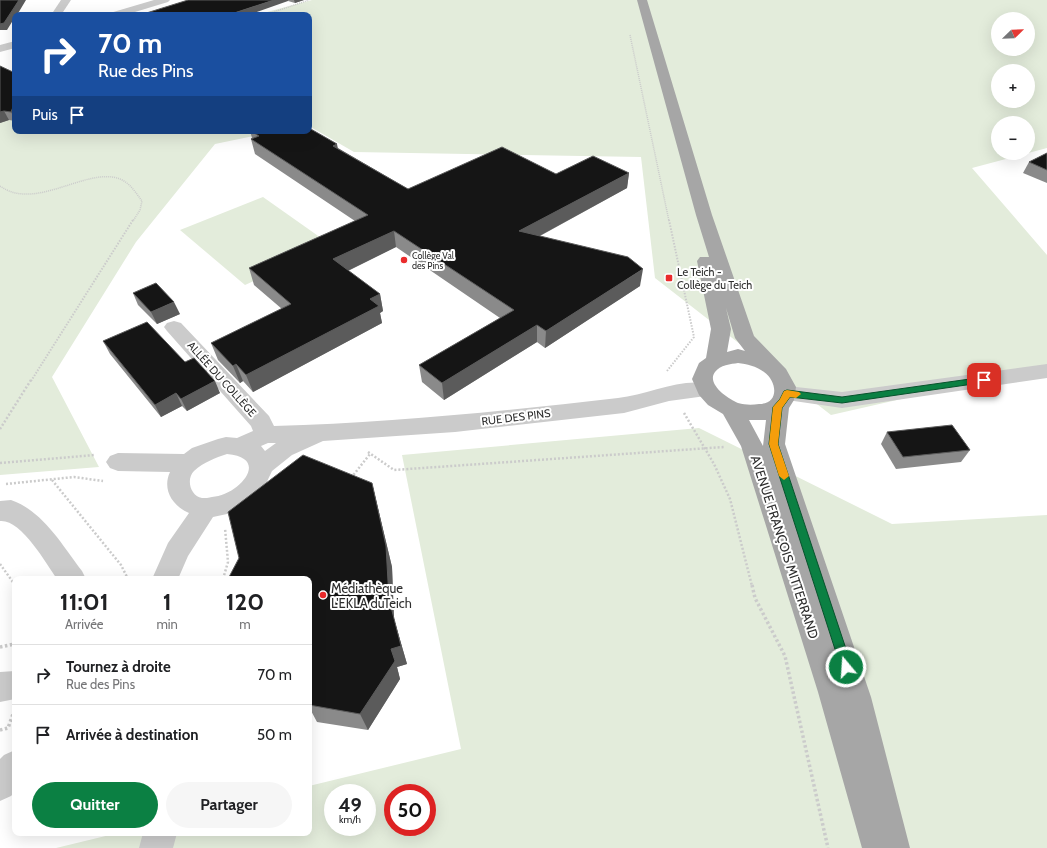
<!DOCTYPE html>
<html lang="fr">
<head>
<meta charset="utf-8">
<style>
	:root { --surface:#fff; --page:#f6f6f6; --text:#202124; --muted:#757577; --line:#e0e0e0; --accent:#0b8043 }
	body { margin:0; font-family:Cabin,sans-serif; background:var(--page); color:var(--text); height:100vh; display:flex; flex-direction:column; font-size:15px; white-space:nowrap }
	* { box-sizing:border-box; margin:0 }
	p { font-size:13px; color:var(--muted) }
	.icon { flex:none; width:22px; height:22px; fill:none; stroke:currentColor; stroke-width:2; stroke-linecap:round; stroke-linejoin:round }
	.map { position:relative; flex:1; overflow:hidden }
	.side { position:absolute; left:12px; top:576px; width:300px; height:260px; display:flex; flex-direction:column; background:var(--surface); border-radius:8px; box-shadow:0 4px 16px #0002 }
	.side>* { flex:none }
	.top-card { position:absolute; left:12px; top:12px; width:300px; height:122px; border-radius:8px; box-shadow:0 4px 16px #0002; background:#1a4fa0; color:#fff; overflow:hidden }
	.needle { width:26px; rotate:67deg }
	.buttons { position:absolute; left:991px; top:12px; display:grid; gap:8px }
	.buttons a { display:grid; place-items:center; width:44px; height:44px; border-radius:50%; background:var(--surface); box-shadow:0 4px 16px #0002; font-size:20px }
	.speed { position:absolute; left:324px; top:784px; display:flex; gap:8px; font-size:20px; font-weight:700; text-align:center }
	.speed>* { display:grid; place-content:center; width:52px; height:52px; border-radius:50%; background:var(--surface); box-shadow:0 4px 16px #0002; line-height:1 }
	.speed small { font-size:10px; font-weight:400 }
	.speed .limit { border:6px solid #d22; background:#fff; color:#111 }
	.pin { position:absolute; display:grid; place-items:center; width:34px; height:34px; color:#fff; margin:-17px; border-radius:8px; box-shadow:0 2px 6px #0006 }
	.me { position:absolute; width:44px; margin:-22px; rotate:342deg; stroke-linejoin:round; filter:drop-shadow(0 0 3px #0008) }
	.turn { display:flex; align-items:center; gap:14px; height:84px; padding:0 20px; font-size:18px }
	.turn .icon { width:52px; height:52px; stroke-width:2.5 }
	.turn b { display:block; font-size:28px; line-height:34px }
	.then { display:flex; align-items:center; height:38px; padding:0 20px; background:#0003; gap:8px; font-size:15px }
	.eta { display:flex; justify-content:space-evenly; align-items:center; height:68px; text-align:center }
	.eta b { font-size:24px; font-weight:700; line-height:28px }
	.action { display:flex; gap:8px; margin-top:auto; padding:8px 20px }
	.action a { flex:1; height:46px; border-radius:24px; background:var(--accent); color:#fff; font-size:16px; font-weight:700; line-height:46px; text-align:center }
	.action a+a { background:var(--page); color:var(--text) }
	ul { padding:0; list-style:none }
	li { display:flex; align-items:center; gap:12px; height:60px; padding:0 20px; border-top:1px solid var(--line) }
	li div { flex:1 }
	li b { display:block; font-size:15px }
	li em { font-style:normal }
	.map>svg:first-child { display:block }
	.green { fill:#e3ecdb; fill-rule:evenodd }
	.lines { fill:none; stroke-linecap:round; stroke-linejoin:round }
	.path-far3 { stroke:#cbcbcb; stroke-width:1.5; stroke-dasharray:1 1; stroke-linecap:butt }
	.path-far2 { stroke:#cbcbcb; stroke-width:2; stroke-dasharray:1.5 1.5; stroke-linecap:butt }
	.path-far1 { stroke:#cbcbcb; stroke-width:2.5; stroke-dasharray:2 2; stroke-linecap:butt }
	.path { stroke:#cbcbcb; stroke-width:3.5; stroke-dasharray:2.5 2.5; stroke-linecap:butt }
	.minor { fill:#cbcbcb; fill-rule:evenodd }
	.major { fill:#a6a6a6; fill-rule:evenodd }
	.wall { fill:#8a8a8a }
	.shaded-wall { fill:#5b5b5b }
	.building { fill:#151515; stroke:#5b5b5b }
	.route { fill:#0b8043; stroke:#07532c }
	.slow { fill:#f59e0b }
	.poi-dot { fill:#ea2b2c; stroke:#fff; stroke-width:1.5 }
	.labels { text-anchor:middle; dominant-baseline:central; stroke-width:4; stroke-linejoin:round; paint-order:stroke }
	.far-poi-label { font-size:9px; fill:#2e2e2e; stroke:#fff; text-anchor:start }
	.poi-label { font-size:11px; fill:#2e2e2e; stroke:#fff; text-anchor:start }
	.street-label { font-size:11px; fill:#2e2e2e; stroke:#fff }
	.near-street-label { font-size:13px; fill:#2e2e2e; stroke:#fff }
	.near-poi-label { font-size:13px; fill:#2e2e2e; stroke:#fff; text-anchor:start }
</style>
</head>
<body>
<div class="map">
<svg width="1047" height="848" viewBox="0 0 1047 848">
	<rect width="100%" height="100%" fill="#fff"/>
	<!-- green -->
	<g class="green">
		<path d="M312,0H1047V148L972,168L1047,255V366L831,415L655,278L641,157L354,152L309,126V15H256ZM998,19H1028V49H998ZM998,71H1028V101H998ZM998,123H1028V153H998Z"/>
		<polygon points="15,79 15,131 277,131 215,144 136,242 52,377 99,467 0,475 0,82"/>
		<polygon points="263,197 331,245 245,285 180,230"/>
		<path d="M699,428L892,524L1047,515V848H56L118,833H309V786L461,749L402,455ZM333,793H367V827H333ZM393,793H427V827H393Z"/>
	</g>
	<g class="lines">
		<!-- path-far3 -->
		<g class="path-far3">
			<polyline points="265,15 309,0"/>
			<polyline points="630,35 669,221"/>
			<path d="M0,186C36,212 87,166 120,179C130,183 136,193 142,201L140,210L133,221"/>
		</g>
		<!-- path-far2 -->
		<g class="path-far2">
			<polyline points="667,371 694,337 669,220"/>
			<polyline points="31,381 133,220"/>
		</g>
		<!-- path-far1 -->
		<g class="path-far1">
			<polyline points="684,413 714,464 730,499 752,586"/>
			<polyline points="0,429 31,380"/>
			<polyline points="368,452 394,470 724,447"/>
			<polyline points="0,463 95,455"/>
			<polyline points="351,478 370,454"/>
			<polyline points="52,480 121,565 128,579"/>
			<polyline points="6,484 74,477 103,481"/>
			<polyline points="0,564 15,585"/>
			<polyline points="223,579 228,562 225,528"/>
		</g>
		<!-- path -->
		<g class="path">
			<polyline points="752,585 755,598 785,656 828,848"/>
			<polyline points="0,647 15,644"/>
			<polyline points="0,730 8,728 13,714"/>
		</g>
		<!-- minor -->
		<g class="minor">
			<polygon points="61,0 71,0 61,15 51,15"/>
			<polygon points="154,0 170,0 168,2 125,15 109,15 110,13"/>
			<polygon points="15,41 15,48 0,52 0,45"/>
			<path d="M174,321L181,323L269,416L274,426C389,423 504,411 618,398C649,395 683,376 713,385L717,390L713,395L669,401L624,413L455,432L323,441L292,455L272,471L263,490L251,502L227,514L213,517L188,556L178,579H152L168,543L189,513C172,506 162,489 170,472L118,471L110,468L106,462L110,456L118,453L184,454L192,448L218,439L226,437L237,438L253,431L251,426L167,331L164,327L167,323ZM268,443H276L265,451L261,446ZM227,454C272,458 238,496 212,497C209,498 205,498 202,498C190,496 186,479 194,471C204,462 215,458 227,454Z"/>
			<polygon points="1047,364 1047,378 842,408 787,400 780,398 776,393 780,388 787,386 842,392"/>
			<path d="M11,500C43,511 62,545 82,571L86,579H57C46,563 21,519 0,521V501Z"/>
			<polygon points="15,671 15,699 0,702 0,672"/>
			<polygon points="15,750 15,792 11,796 0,801 0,759 4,755"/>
			<polygon points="143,833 177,833 173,848 139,848"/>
		</g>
		<!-- major -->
		<path class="major" d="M637,0H647L712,215L754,336L786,369L796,387L794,400L789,408L785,444L871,697L910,848H862L818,692L741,446L723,414L708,405L699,395L692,379L699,363L706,358L711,329L697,261L700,257H709L696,215ZM726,308L735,338L745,351L738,349L727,352L731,329ZM738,363C747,364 756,366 764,372C777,381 780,404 759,404C752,405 745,405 738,403C728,399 706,384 715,372C720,365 731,364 738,363ZM749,420H766L763,446Z"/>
	</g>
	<!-- wall -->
	<g class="wall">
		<polygon points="188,0 304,0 295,3 288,1"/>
		<polygon points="0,66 15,73 15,121 9,120 0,123"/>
		<polygon points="250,131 309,131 408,189 556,174 629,173 627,188 540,236 640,286 545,348 537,342 444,400 422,382 419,365 500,318 396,247 348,271 380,294 383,311 380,313 382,323 253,392 243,381 240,383 218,360 211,343 282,309 254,285 249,268 355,221 255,154 251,139 252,138"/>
		<polygon points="1047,153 1047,183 1023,173 1029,162"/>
		<polygon points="133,293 180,314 157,324 138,305"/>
		<polygon points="103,341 185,362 220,393 187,411 182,406 161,417 110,354"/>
		<polygon points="887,432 970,450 961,462 896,469 881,444"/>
		<polygon points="372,483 392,567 394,619 407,664 397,667 400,679 368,730 317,722 309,707 309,579"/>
	</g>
	<!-- shaded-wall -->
	<g class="shaded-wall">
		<polygon points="19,0 26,0 17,15 15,15 15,17 7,30 0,30 0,24"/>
		<polygon points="274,0 288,0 288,1 248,15 228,15"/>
		<polygon points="294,0 304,0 295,3"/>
		<polygon points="15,102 15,119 11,112"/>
		<polygon points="4,111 9,120 0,123 0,112"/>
		<polygon points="337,144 340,159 333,146"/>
		<polygon points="629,173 627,188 519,247 519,231"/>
		<polygon points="394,231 396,247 337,276 333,259"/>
		<polygon points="643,269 640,286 545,348 546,331"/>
		<polygon points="380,294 383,311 380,313 382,323 253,392 246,375 370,299"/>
		<polygon points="174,302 180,314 157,324 151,312"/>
		<polygon points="537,325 537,342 444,400 442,383"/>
		<polygon points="236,364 243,381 240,383 233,366"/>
		<polygon points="215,381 220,393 187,411 181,399"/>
		<polygon points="176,393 182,406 161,417 155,405"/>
		<polygon points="372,483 392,567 394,619 407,664 397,667 400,679 368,730 360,714 391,649 389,599"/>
	</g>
	<!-- building -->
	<g class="building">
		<polygon points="0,0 19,0 4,23 0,24"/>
		<polygon points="188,0 274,0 228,15 140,15"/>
		<polygon points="0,66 15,73 15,102 11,112 4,111 0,112"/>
		<polygon points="309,128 337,144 333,146 408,189 502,147 556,174 593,156 629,173 519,231 628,257 643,269 546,331 537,325 442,383 419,365 514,310 394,231 333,259 380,294 370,299 379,306 246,375 236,364 233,366 211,343 291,304 249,268 368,215 251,139 259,136 251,131 309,131"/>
		<polygon points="1047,153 1047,170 1029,162"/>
		<polygon points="156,283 174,302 151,312 133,293"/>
		<polygon points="147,322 185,362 194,358 215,381 181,399 176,393 155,405 103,341"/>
		<polygon points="952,425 970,450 903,457 887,432"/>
		<polygon points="303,455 372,483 386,546 389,599 401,646 391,649 395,661 360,714 309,705 309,579 228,579 239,558 228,512"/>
	</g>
	<!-- route -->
	<polygon class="route" points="984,377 988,380 987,382 842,403 790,397 782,408 778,444 852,667 850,671 846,673 842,671 769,444 773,407 780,399 784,391 787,390 842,397"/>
	<!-- slow -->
	<polygon class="slow" points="787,390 799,392 801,394 796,398 790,397 782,408 778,444 789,476 784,480 779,476 769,444 773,407 780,399 784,391"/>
	<!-- markers -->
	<g class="poi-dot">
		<circle cx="404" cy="260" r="4"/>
		<rect x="665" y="274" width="8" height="8" rx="2"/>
		<circle cx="323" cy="595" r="4"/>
	</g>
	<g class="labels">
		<!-- far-poi labels -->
		<g class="far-poi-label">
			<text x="412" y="255">Collège Val<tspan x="412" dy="10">des Pins</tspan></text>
		</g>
		<!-- poi labels -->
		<g class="poi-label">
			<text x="677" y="272">Le Teich -<tspan x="677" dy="13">Collège du Teich</tspan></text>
		</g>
		<!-- street labels -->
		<g class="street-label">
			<text transform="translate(222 379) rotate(48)">ALLÉE DU COLLÈGE</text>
			<text transform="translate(516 417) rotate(-7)">RUE DES PINS</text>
		</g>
		<!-- near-street labels -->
		<g class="near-street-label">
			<text transform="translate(785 547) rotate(72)">AVENUE FRANÇOIS MITTERRAND</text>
		</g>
		<!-- near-poi labels -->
		<g class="near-poi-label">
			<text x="331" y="588">Médiathèque<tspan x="331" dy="15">L'EKLA duTeich</tspan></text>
		</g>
	</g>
</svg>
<div class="buttons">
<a><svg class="needle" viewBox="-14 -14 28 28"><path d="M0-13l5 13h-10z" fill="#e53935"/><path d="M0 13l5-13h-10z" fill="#757577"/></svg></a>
<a>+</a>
<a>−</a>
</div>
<div class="speed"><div>49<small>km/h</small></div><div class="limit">50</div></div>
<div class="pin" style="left:984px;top:380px;background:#d93025"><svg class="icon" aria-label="arrive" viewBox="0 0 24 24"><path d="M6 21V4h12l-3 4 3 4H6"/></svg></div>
<svg class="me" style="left:846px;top:667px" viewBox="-20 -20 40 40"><circle r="17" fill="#0b8043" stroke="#fff" stroke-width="3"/><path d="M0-11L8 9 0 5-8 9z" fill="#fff"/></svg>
<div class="top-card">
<div class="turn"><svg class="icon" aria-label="right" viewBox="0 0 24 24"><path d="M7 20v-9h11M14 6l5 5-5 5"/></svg><div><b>70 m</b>Rue des Pins</div></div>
<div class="then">Puis<svg class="icon" aria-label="arrive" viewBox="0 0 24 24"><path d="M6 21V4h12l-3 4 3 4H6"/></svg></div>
</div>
<section class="side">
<div class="eta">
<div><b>11:01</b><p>Arrivée</p></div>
<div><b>1</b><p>min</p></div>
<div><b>120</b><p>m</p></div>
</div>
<ul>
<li><svg class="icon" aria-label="right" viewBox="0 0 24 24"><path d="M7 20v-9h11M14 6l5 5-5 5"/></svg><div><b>Tournez à droite</b><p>Rue des Pins</p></div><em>70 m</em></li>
<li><svg class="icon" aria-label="arrive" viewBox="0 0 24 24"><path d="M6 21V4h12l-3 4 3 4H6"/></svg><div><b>Arrivée à destination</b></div><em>50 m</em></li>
</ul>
<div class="action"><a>Quitter</a><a>Partager</a></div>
</section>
</div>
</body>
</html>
